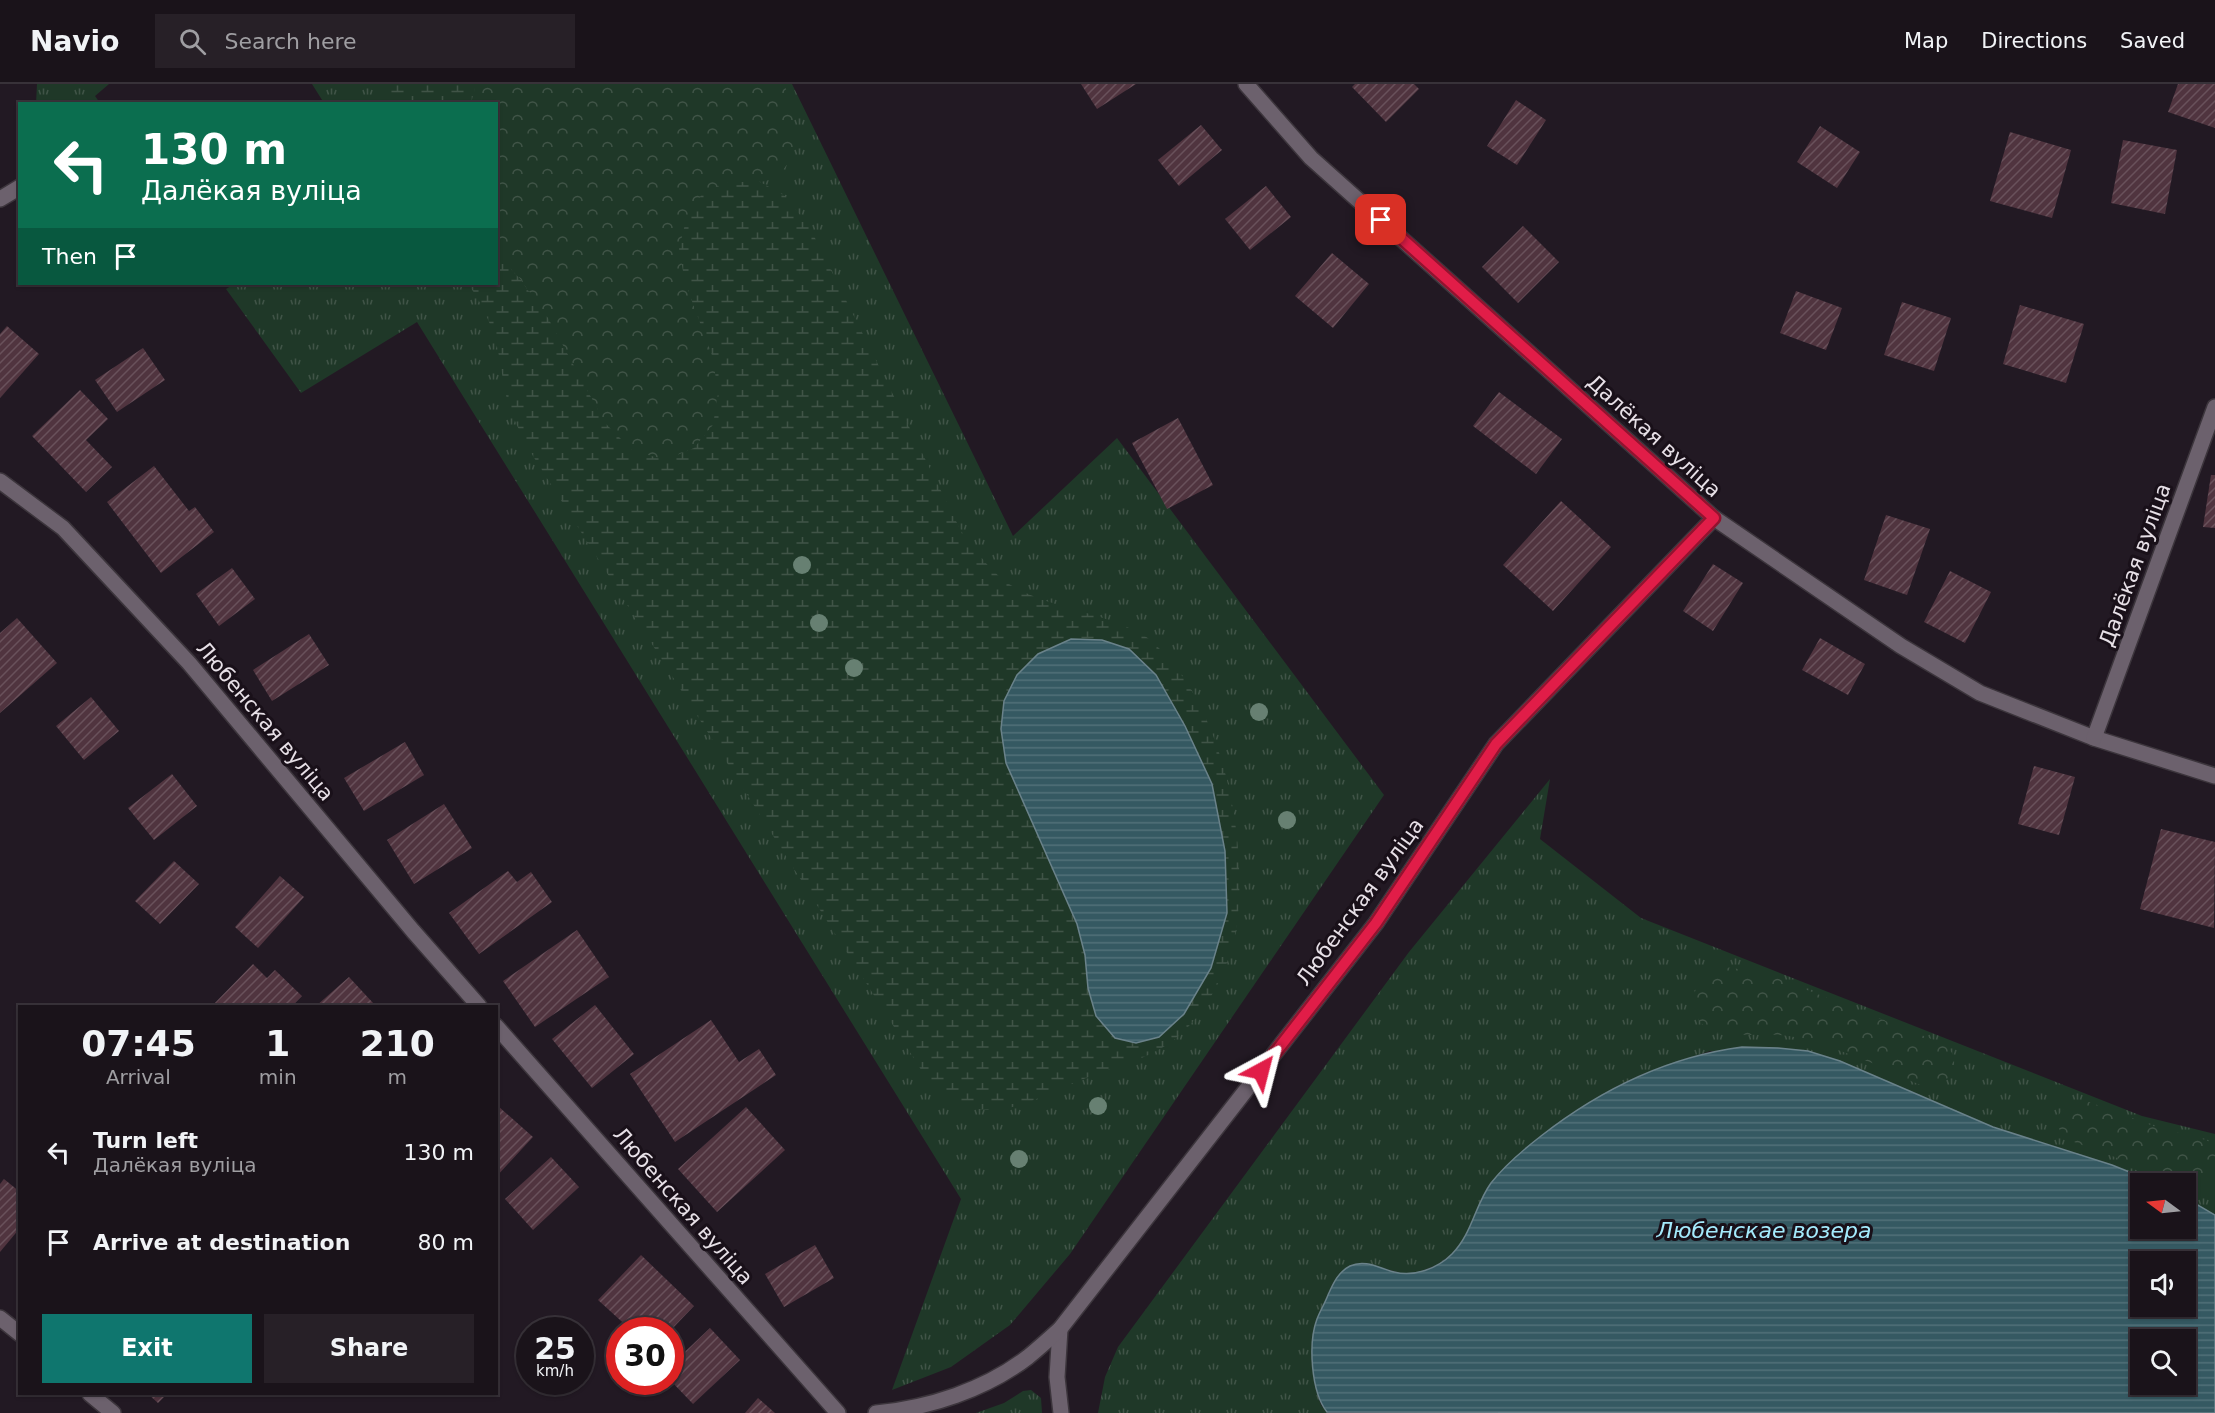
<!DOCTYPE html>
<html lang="en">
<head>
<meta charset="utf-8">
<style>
	:root { --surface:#1a131a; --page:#272027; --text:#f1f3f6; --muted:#9f9ea2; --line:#383239; --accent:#0f766e }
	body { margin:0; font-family:"DejaVu Sans",sans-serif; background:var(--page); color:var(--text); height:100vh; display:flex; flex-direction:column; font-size:22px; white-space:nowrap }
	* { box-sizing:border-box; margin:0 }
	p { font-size:20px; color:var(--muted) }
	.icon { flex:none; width:33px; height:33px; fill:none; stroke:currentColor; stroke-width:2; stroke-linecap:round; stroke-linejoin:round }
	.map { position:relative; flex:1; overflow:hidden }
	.details { position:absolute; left:18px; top:921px; width:480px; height:390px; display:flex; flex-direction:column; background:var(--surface); border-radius:0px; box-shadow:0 2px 4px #0004,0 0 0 2px var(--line) }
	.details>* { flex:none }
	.hud { position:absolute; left:18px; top:18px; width:480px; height:183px; border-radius:0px; box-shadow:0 2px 4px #0004,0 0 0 2px var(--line); background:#0b6e4f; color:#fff; overflow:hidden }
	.needle { width:39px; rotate:285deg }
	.controls { position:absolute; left:2130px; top:1089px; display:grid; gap:12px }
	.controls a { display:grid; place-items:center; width:66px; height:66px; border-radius:0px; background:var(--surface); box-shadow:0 2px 4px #0004,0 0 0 2px var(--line); font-size:30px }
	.speed { position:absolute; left:516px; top:1233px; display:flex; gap:12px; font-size:30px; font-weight:700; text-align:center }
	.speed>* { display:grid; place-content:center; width:78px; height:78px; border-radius:50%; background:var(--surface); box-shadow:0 2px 4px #0004,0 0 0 2px var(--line); line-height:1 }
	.speed small { font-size:15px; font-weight:400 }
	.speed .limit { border:9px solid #d22; background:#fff; color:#111 }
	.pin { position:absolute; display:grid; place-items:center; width:51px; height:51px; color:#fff; margin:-26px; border-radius:12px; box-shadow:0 3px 9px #0006 }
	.me { position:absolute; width:66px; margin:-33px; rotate:38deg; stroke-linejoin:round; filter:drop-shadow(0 0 4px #0008) }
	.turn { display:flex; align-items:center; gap:21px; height:126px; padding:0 24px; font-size:27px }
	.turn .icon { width:78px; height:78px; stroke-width:2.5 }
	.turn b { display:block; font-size:42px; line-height:51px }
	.then { display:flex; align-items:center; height:57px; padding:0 24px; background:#0003; gap:12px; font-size:22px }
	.eta { display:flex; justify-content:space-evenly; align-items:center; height:102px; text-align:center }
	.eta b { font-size:36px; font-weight:600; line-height:42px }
	.button { display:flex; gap:12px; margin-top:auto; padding:12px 24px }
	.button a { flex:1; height:69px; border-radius:0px; background:var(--accent); color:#fff; font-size:24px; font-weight:600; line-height:69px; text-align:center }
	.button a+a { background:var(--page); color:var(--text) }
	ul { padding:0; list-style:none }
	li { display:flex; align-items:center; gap:18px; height:90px; padding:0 24px }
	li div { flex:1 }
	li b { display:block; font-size:22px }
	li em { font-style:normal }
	header { display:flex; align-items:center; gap:36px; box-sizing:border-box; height:84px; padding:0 30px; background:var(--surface); border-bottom:2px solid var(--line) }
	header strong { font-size:28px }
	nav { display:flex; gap:33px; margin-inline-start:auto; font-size:21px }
	.search { width:420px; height:54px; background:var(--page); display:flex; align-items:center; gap:15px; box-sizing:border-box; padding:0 21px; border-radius:0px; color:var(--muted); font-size:22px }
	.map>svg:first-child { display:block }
	.grass { fill:url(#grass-tufts) }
	.forest { fill:url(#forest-crowns) }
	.wetland { fill:url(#wetland-marsh) }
	.water { fill:url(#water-rules); stroke:#6a828a; stroke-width:1.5; fill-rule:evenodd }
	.building { fill:url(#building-hatch) }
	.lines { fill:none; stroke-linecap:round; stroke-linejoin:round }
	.lane-casing { stroke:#3c353c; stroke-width:18 }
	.street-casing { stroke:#3c353c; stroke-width:18 }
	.lane { stroke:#6c616d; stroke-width:15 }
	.street { stroke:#6c616d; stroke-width:15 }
	.tree { fill:#678072 }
	.route-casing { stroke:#92132f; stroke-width:15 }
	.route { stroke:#e11d48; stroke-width:10 }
	.labels { text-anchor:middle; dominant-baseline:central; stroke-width:6; stroke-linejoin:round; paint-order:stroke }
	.street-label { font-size:21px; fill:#e7e0e7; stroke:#191019 }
	.water-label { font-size:22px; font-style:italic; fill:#a4eafc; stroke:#191019 }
</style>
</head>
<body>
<header>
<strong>Navio</strong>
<div class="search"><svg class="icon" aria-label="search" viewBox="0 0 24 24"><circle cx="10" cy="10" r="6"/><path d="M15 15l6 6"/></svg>Search here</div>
<nav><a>Map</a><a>Directions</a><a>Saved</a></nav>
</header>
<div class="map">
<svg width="2215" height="1329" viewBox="0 0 2215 1329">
	<defs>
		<pattern id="grass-tufts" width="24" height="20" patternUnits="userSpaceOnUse" patternTransform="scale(1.5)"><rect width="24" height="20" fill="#1f3828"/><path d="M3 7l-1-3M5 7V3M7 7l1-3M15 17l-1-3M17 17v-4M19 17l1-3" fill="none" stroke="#405447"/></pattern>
		<pattern id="forest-crowns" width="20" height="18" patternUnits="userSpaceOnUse" patternTransform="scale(1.5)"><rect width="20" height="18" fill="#1f3828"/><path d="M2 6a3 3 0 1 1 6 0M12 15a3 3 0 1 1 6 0" fill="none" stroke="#405447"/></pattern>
		<pattern id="wetland-marsh" width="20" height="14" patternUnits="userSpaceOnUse" patternTransform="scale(1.5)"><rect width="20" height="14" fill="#1f3828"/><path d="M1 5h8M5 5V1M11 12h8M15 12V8" fill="none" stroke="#405447"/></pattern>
		<pattern id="water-rules" width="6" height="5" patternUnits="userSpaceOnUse" patternTransform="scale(1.5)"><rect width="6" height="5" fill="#355962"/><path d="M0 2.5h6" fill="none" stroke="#527178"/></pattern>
		<pattern id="building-hatch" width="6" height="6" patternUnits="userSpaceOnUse" patternTransform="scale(1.5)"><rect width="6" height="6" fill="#50343f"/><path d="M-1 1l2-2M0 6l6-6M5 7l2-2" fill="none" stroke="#69515b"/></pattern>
	</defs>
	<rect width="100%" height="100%" fill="#221923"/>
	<!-- grass -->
	<g class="grass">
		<polygon points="37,0 109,0 95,12 100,19 36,20"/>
		<polygon points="312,0 792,0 1013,452 1117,354 1384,711 1070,1170 1010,1241 951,1283 892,1306 961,1115 417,238 301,309 226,205 234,200 496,200 496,20 324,19"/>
		<polygon points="1550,695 1540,755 1641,834 2142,1032 2215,1050 2215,1131 2186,1114 2186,1100 2157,1099 2112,1081 1993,1043 1908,1006 1710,967 1643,990 1614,1004 1555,1041 1506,1082 1491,1099 1463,1156 1452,1170 1437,1181 1419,1188 1404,1190 1368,1180 1358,1180 1333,1199 1316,1237 1313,1264 1317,1309 1321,1321 1328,1329 1098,1329 1105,1293 1118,1263 1409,868"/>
		<polygon points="1031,1306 1041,1314 1042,1329 976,1329 1004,1319 1023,1307"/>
	</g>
	<!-- forest -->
	<g class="forest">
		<path d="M476,0H784C795,27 804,73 775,93C763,101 742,98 728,98L685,198L713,274L718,309L713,341L694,364L666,376L633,367L605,339L548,234L520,195L497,170L496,20H471Z"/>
		<path d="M1725,883L1764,889L1934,956C1940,959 1948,962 1952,969C1959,984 1948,1001 1932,1002C1916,1003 1899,990 1885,984C1872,979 1859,974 1846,969C1825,961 1803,953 1780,951C1762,950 1727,953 1712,947C1698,940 1693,928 1694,913C1696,896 1710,889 1725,883Z"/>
		<path d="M2075,1018H2089L2156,1043L2206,1056L2215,1061V1094C2202,1100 2190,1099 2177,1096L2066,1055C2052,1038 2055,1028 2075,1018Z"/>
	</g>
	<!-- wetland -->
	<g class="wetland">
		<polygon points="386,0 476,0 471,19 384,19"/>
		<path d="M728,98H760L785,112L810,144L961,447C976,466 992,491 1014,503C1049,523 1092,527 1129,544C1135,548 1143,550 1149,555C1220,615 1246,741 1238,830C1234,872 1216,914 1187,944C1161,972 1125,979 1091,992C1069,1001 1047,1010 1025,1020C980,1032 957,1026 925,992L533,372C524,356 515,339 509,322C503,304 502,285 498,267C493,243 482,219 468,200H496L497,170L520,195L548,234L605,339L633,367L666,376L694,364L713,341L718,309L713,274L685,198L679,165L686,136L703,108Z"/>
	</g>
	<!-- water -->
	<g class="water">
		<polygon points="1071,555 1102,556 1129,565 1156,591 1185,642 1212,700 1225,767 1227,829 1211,884 1184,930 1159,953 1136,959 1115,954 1096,932 1088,904 1085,871 1077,840 1006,679 1001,645 1004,617 1017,591 1038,570"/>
		<path d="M1742,963L1778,964L1808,967L1840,977L1993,1043L2112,1081L2157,1099L2140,1100V1144H2186V1114L2215,1131V1329L1327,1328C1311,1308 1308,1259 1317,1235C1320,1227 1325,1219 1328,1211C1333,1200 1338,1188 1350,1182C1365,1175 1379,1184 1394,1188C1414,1193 1437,1185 1452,1170C1472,1150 1475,1121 1491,1099C1505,1081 1523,1066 1541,1052C1600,1006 1667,973 1742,963ZM2140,1178H2186V1222H2140ZM2140,1256H2186V1300H2140Z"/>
	</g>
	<!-- building -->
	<g class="building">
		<polygon points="1081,0 1136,0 1097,25"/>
		<polygon points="1355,0 1414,0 1419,5 1386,38 1352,3"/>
		<polygon points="2178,0 2215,0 2215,44 2168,28"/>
		<polygon points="1516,16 1546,36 1517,81 1487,62"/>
		<polygon points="1201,41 1222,66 1179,102 1158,76"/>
		<polygon points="1820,42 1860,68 1837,104 1797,78"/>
		<polygon points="2010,48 2071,66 2052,134 1990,117"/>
		<polygon points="2123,56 2177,66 2165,130 2111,119"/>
		<polygon points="1266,102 1291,133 1250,166 1225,135"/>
		<polygon points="1523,142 1559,178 1518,219 1482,183"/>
		<polygon points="1332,169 1369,200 1333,244 1295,212"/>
		<polygon points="1796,207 1842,224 1826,266 1780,249"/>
		<polygon points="1902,218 1951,234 1934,287 1884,271"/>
		<polygon points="2020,221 2084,240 2066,299 2003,280"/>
		<polygon points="7,242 39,270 0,314 0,250"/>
		<polygon points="143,264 165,296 117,328 95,296"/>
		<polygon points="80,306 108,335 86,356 112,383 86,408 32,352"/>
		<polygon points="1499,308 1562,355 1536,390 1473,342"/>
		<polygon points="1178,334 1213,401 1167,425 1132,359"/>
		<polygon points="154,382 189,427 195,423 214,448 161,489 107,418"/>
		<polygon points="2211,391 2215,391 2215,444 2203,443"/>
		<polygon points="1561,417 1611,463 1553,527 1503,481"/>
		<polygon points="1886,431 1930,445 1907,511 1864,496"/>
		<polygon points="1713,480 1743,499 1713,547 1683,527"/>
		<polygon points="232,484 255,515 219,542 196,510"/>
		<polygon points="1950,487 1991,508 1965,559 1924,538"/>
		<polygon points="17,534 57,579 0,629 0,549"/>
		<polygon points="309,550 329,581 272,617 253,586"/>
		<polygon points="1820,554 1865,580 1848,611 1802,586"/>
		<polygon points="91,613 119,647 84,676 56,642"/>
		<polygon points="405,658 424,691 364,727 344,694"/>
		<polygon points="2034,682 2075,693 2059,751 2018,740"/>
		<polygon points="172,690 197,722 154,756 128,724"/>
		<polygon points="444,720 472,764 414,800 387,756"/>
		<polygon points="2161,745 2215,758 2214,844 2140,825"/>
		<polygon points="174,777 199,800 160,840 135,817"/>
		<polygon points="508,787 517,798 531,788 552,818 479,870 449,829"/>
		<polygon points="280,792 304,813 258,864 235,843"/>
		<polygon points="577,846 609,893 535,943 503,897"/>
		<polygon points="253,880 267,894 275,886 302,912 292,922 212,922"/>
		<polygon points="349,893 374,920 371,922 316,922"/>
		<polygon points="595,921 634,970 592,1004 552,955"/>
		<polygon points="711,936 739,978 759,965 776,991 675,1058 630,990"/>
		<polygon points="498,1022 533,1053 496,1093 496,1024"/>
		<polygon points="746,1023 785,1066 717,1128 678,1085"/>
		<polygon points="551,1073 579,1103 533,1146 505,1115"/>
		<polygon points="4,1095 20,1108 20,1144 0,1168 0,1100"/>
		<polygon points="815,1161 834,1194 784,1223 765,1190"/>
		<polygon points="641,1171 694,1222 671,1246 631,1246 598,1216"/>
		<polygon points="710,1244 740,1276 693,1320 670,1296 670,1282"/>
		<polygon points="148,1310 167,1310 158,1319"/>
		<polygon points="758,1314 775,1329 745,1329"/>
	</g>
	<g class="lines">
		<!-- lane casing -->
		<g class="lane-casing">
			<polyline id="lane" points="0,115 20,103"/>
		</g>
		<!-- street casing -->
		<g class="street-casing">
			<g id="street">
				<polyline points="1246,0 1311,74 1714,434 1901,562 1980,609 2094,654 2215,692"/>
				<polyline points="0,397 63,444 189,579 413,847 479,922"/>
				<polyline points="2094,654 2215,323"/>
				<polyline points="496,942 838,1329"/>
				<polyline points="0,1234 20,1250"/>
				<polyline points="1060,1245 1057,1293 1061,1329"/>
				<polyline points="90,1310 113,1329"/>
				<path d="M876,1329C929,1324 985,1306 1028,1273C1039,1264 1049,1255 1060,1245L1376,839L1496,660L1714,434"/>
			</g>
		</g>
		<!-- lane -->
		<use href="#lane" class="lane"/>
		<!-- street -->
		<use href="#street" class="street"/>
	</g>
	<!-- trees -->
	<g class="tree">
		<circle cx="802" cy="481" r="9"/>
		<circle cx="819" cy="539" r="9"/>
		<circle cx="854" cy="584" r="9"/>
		<circle cx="1259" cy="628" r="9"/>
		<circle cx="1287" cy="736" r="9"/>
		<circle cx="1098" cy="1022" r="9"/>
		<circle cx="1019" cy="1075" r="9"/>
	</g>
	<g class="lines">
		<!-- route casing -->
		<g class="route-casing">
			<polyline id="route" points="1261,987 1376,839 1496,660 1714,434 1381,136"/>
		</g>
		<!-- route -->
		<use href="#route" class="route"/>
	</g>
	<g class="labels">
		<!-- street labels -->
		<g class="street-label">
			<text transform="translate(1654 352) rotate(42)">Далёкая вуліца</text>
			<text transform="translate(2135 481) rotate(-70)">Далёкая вуліца</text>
			<text transform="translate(265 637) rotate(50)">Любенская вуліца</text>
			<text transform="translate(1360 818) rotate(-54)">Любенская вуліца</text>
			<text transform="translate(683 1122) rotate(49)">Любенская вуліца</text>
		</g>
		<!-- water labels -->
		<g class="water-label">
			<text x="1764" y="1146">Любенскае возера</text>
		</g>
	</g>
</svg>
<div class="controls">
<a><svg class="needle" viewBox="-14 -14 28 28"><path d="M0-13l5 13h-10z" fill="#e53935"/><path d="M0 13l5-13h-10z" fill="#9f9ea2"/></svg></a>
<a><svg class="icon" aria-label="sound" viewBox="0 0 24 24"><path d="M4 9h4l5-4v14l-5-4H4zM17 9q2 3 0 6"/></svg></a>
<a><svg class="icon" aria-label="search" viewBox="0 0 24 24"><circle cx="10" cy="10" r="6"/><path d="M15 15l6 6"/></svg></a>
</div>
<div class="speed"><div>25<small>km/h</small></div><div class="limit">30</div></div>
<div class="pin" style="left:1381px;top:136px;background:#d93025"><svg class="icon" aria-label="arrive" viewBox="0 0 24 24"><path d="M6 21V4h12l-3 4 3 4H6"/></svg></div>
<svg class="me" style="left:1261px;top:987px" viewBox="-20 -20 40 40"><path d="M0-17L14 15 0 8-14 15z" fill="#e11d48" stroke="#fff" stroke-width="4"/></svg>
<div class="hud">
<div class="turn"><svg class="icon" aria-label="left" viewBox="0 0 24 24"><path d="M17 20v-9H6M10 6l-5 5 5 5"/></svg><div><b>130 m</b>Далёкая вуліца</div></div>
<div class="then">Then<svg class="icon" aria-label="arrive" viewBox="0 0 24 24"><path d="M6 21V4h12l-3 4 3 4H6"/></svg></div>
</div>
<section class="details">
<div class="eta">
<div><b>07:45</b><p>Arrival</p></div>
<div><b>1</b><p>min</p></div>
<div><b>210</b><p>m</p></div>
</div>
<ul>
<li><svg class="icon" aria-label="left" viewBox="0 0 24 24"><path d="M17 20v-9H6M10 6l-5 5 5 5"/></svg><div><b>Turn left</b><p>Далёкая вуліца</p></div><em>130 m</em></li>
<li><svg class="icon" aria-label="arrive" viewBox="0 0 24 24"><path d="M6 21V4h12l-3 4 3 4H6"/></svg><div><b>Arrive at destination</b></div><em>80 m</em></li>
</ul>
<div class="button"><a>Exit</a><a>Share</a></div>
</section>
</div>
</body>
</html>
